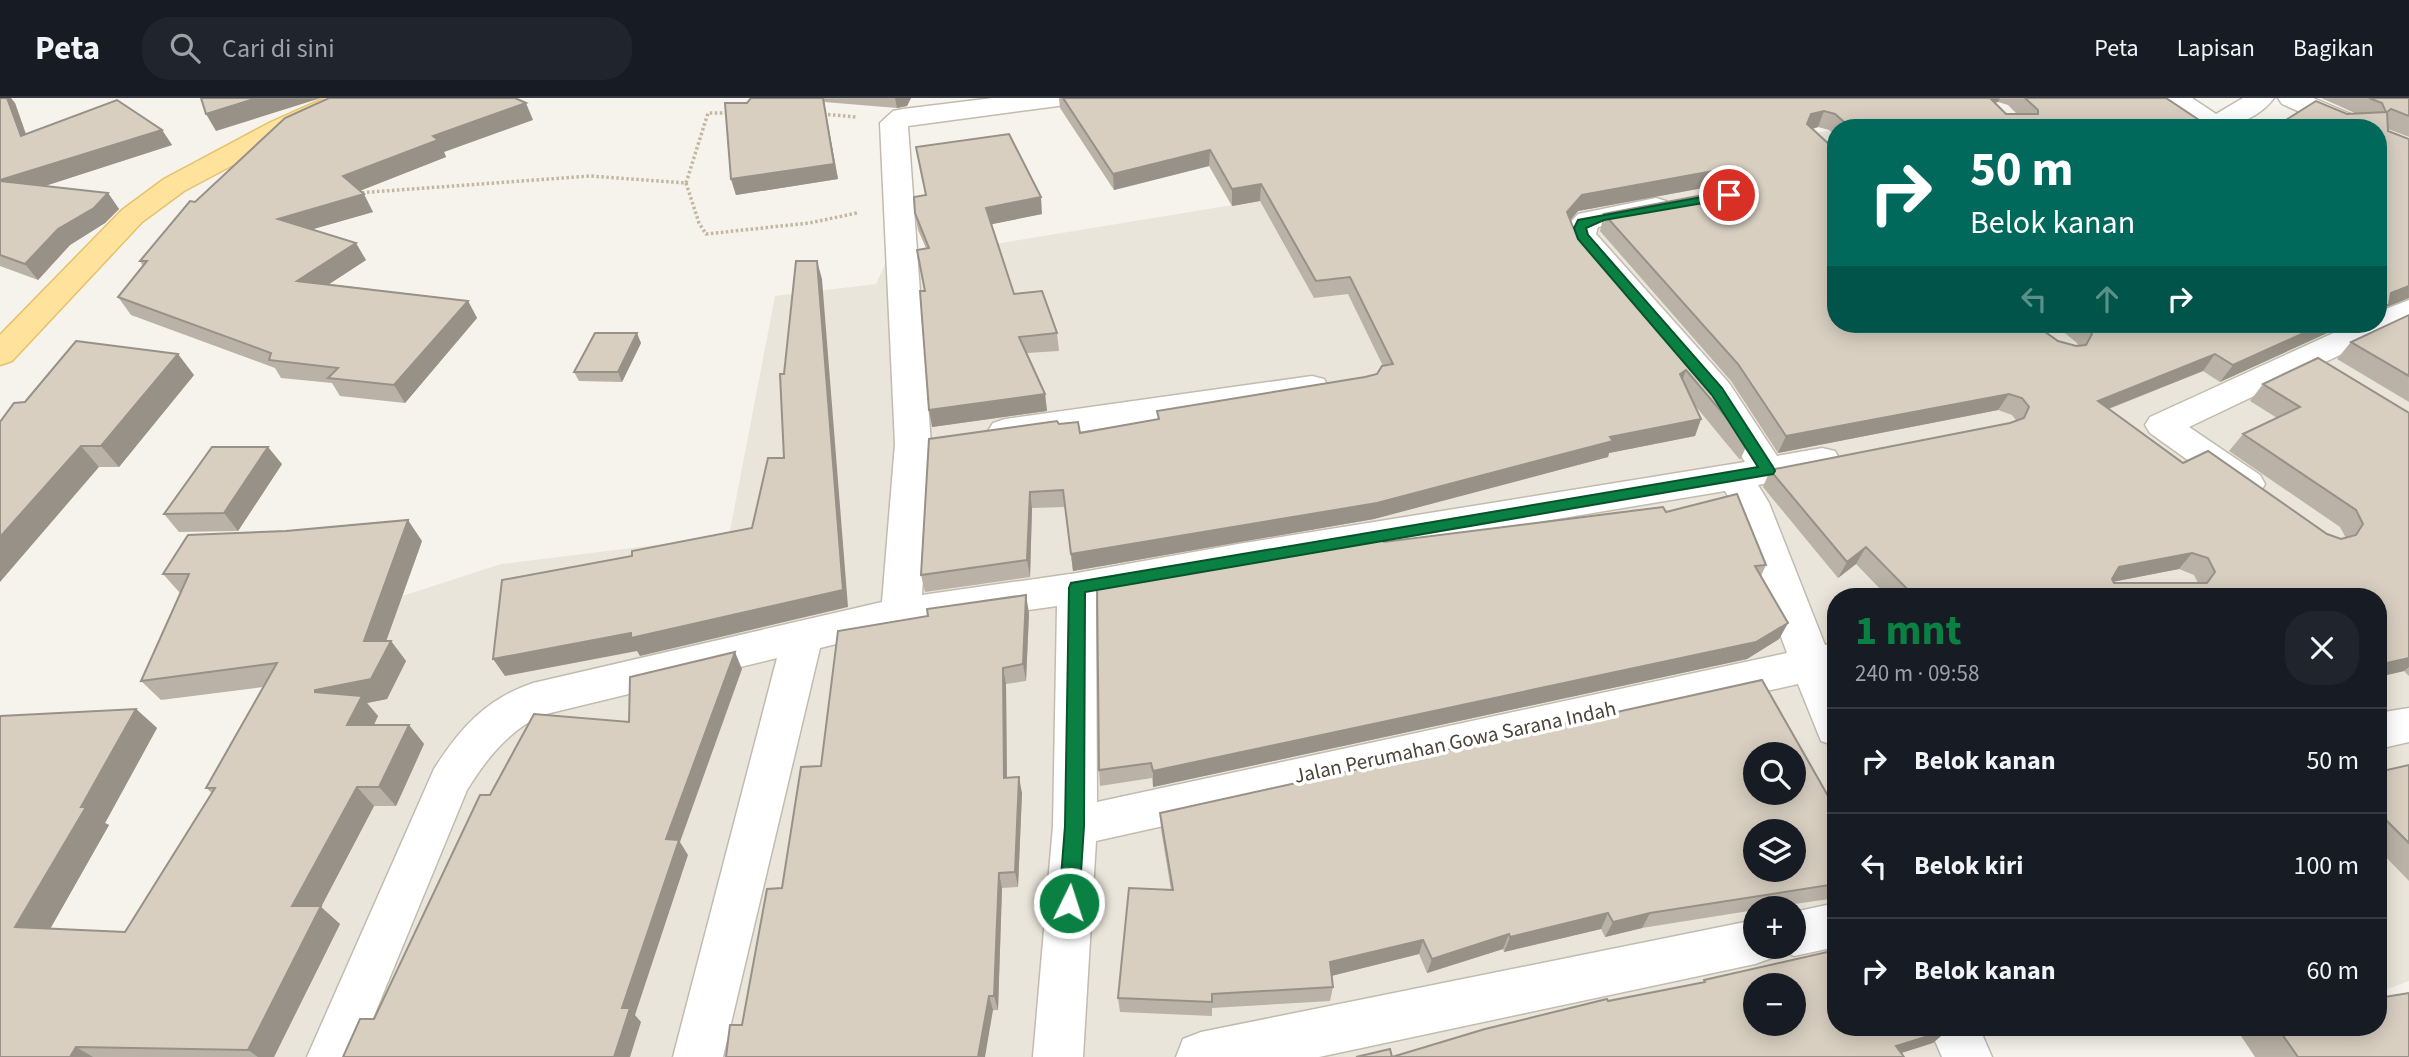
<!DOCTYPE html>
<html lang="id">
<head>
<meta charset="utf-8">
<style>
	:root { --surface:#171b24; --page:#20242c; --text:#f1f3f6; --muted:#9ea1a6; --line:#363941; --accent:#0b8043 }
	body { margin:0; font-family:"Source Sans 3",sans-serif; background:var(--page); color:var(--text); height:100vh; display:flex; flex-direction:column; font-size:26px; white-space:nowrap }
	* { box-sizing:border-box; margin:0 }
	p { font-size:23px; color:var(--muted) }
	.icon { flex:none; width:38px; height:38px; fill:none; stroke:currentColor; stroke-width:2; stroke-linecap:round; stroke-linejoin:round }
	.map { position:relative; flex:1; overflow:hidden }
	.details { position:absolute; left:1827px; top:490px; width:560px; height:448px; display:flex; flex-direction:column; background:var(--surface); border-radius:28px; box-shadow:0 4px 18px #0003 }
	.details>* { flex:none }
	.top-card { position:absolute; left:1827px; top:21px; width:560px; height:214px; border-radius:28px; box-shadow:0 4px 18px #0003; background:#00695c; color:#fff; overflow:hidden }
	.controls { position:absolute; left:1743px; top:644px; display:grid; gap:14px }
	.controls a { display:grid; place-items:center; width:63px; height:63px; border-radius:50%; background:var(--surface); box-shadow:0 4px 18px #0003; font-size:35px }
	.pin { position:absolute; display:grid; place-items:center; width:60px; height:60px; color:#fff; margin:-30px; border:4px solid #fff; border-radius:50%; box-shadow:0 2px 7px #0007 }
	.me { position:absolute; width:77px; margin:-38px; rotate:4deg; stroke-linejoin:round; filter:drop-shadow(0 0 5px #0008) }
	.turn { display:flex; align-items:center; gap:24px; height:147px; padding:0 28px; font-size:32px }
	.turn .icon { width:91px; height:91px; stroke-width:2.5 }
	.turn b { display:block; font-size:49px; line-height:60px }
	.lanes { display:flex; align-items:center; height:66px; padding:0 28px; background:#0003; justify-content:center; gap:35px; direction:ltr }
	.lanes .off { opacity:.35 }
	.round { display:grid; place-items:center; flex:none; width:74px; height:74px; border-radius:28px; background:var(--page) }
	.headline { display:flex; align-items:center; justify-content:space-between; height:119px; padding:0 28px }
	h1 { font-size:42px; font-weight:700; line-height:52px; color:var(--accent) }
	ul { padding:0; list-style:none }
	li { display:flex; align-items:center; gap:21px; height:105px; padding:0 28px; border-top:2px solid var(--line) }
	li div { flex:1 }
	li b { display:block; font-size:26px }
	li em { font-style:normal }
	header { display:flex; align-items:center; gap:42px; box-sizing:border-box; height:98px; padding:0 35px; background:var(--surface); border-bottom:2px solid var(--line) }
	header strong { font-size:33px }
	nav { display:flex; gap:38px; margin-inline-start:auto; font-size:24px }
	.search { width:490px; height:63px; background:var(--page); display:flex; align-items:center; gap:18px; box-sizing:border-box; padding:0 24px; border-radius:28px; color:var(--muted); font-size:26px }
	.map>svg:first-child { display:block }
	.residential { fill:#eae5da; fill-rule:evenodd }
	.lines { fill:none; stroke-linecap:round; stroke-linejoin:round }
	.street-casing { stroke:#c2bbae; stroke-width:3 }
	.primary-casing { stroke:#e6c16a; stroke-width:3 }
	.path { stroke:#c4b79f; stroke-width:3.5; stroke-dasharray:2.5 2.5; stroke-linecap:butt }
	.street { fill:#fff; fill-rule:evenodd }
	.primary { fill:#ffe39c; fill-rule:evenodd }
	.wall { fill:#bab2a6; fill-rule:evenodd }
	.shaded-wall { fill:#979187 }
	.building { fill:#d8cfc1; stroke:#979187; stroke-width:2; fill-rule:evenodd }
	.route { fill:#0b8043; stroke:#07532c; stroke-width:2 }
	.labels { text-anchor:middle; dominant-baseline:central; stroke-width:7; stroke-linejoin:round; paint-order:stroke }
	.street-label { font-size:21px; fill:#4b4439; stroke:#fff }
</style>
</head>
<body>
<header>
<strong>Peta</strong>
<div class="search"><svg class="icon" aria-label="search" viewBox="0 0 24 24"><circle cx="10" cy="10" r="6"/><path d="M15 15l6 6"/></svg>Cari di sini</div>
<nav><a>Peta</a><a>Lapisan</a><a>Bagikan</a></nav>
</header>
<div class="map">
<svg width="2409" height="959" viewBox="0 0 2409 959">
	<rect width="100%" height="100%" fill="#f6f3ec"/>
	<!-- residential -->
	<path class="residential" d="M1836,32V226H2378L2409,58V883L2387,891L2378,881V499H1836V929H1978L1991,959H88L350,515L501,466L729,438L775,198L876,186L886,164L1275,100ZM1755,656H1794V695H1755ZM1755,733H1794V772H1755ZM1755,810H1794V849H1755ZM1755,887H1794V926H1755Z"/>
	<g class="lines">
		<!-- street casing -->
		<g class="street-casing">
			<g id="street">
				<path d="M993,0H1071L1067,6L1058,8L908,28L931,346L922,497L1077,475L1238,446L1745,364L1705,301L1567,138L1565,130L1578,116L1656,100L1666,103L1671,109L1666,115L1598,129L1596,136L1729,285L1777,358L1822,350L1835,353L1840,362L1835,371L1758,387L1769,405L1825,547L1836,545V648L1821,643L1798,586L1096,743L1083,959H1033L1053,728L1057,508L901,530L820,550L723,959H673L777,560L542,617C507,634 487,660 467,692L357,959H307L434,671C460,630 486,601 533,585L882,504L895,346L880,25L893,13L903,11ZM1725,393L1733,406L1787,555L1097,704L1096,501L1238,474Z"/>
				<path d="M2161,0H2192L2216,16L2243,0H2274C2265,13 2247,23 2232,28L2233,30H2187L2192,24L2165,6Z"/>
				<polygon points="2278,0 2313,0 2369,24 2372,30 2336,30 2282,6"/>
				<polygon points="2409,202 2409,224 2189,329 2260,377 2265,386 2260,395 2247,399 2234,395 2150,335 2145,327 2150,319 2353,226 2378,226 2378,214"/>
				<polygon points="1312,278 1324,281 1329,289 1324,297 1005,345 993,341 988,333 993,325 1005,321"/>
				<polygon points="2409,610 2409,644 2378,651 2378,615"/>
				<polygon points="1836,805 1836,849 1794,858 1776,850 1772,860 1755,866 1319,959 1176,959 1183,941 1201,934 1755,822 1755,849 1794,849 1794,814"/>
				<polygon points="1929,929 1979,929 1992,959 1942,959"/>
			</g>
		</g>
		<!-- primary casing -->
		<g class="primary-casing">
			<polygon id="primary" points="325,0 360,0 356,6 291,36 184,93 142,124 12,263 0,267 0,237 122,112 164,81 271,24"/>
		</g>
		<!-- path -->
		<g class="path">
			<polyline points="823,16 856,19"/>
			<polyline points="686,85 699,125 706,136 809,125 857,115"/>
			<polyline points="357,95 590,78 686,85 708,15 730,15"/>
		</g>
		<!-- street -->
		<use href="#street" class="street"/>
		<!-- primary -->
		<use href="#primary" class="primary"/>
	</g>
	<!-- wall -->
	<g class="wall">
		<polygon points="0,0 15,5 26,36 162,32 172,47 44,88 108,95 119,111 105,125 70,147 38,182 0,168"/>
		<polygon points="751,0 911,0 907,8 897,10 824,4 838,81 736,97 731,81 747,5"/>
		<path d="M1059,0H2166L2211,30H1836V38L1829,32L1818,29L1813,31L1836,226L2058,243L2076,248H2078L2077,245L2054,226H2347L2220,284L2203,273L2109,311L2183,365L2327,436L2341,441L2346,440L2340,429L2229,353L2243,336L2277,320L2250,303L2263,286L2409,315V578L2404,573L2378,579V499H1888L1856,466L1838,480L1763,389L1770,372L2010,325L2016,322L2012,317L1998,312L1778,355L1731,283L1600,133L1604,116L1741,90L1740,88L1730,85L1578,113L1570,122L1573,129L1748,345L1740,362L1693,305L1701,321L1695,338L1609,355L1608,359L1374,421L1073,473L1065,409L1032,410L1030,479L925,494L921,477L1059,326L1080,335L1158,321L1157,313L1365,279L1377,276L1383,268L1348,196L1314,200L1260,103L1232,108L1209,68L1114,92L1060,10ZM1998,4L2008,7L2017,16H2006L1995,5ZM2179,471L2194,477L2198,485H2114L2113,484Z"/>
		<polygon points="2321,0 2409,0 2409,39 2388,31 2388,33 2409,41 2409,200 2389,208 2378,220 2378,30 2347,16 2357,16"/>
		<polygon points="533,22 444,54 446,59 359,93 373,114 313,131 366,162 329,186 468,203 477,220 405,305 340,298 332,285 281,280 275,270 131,217 118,199 143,168 140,163"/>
		<polygon points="915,115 1042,116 991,126 1014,196 1057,235 1059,253 1027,255 1045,296 1047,313 932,329 925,193 926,150 918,132"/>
		<polygon points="2409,217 2409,304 2337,261 2351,244"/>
		<polygon points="641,245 622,284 579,283 574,274"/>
		<polygon points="194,277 119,369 99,369 25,304"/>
		<polygon points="282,366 238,433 179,434 164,416"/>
		<polygon points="1666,414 1766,467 1761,478 1788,525 1779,541 1747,561 1153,689 1152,680 1100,688 1099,672"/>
		<polygon points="422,443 386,543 391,543 406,563 387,601 367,605 378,618 374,627 409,627 424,646 396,708 374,708 321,809 340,826 274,959 0,959 0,618 136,611 157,630 105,725 109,727 50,831 125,834 212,695 206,690 263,589 161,602 141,583 180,495 163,476"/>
		<polygon points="1029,515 1026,583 1006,586 1007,680 1022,695 1018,789 1002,790 998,912 742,927 782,790 821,668 928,518"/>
		<polygon points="2409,667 2409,783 2378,751 2378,674"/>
		<polygon points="1836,712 1836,800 1768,810 1755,810 1755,812 1642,830 1605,839 1601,831 1504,854 1503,851 1427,875 1419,856 1331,878 1333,889 1330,903 1212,910 1212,918 1120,914 1118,900 1171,792 1161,731 1160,715"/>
		<polygon points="2255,929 2378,929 2409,959 2255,959 2241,938"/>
	</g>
	<!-- shaded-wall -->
	<g class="shaded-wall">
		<polygon points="7,0 11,0 15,5 32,54 21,38"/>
		<polygon points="257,0 321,0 216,33 206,16"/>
		<polygon points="823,0 838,81 736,97 731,81"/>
		<polygon points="895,0 911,0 907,8 897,10"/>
		<polygon points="1989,0 2000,0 1998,4 1987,6"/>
		<polygon points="526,5 533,22 444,54 446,59 352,96 343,78 433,38"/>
		<polygon points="1824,13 1818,29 1805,33 1811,16"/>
		<polygon points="162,32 172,47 11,99 0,82"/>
		<polygon points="1210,52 1209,68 1114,92 1113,76"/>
		<polygon points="1735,69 1730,85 1578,113 1563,131 1567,114 1582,97"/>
		<polygon points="1261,86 1260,103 1232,108 1232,91"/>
		<polygon points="108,95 119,111 105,125 70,147 38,182 25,166 58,131"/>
		<polygon points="364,96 373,114 289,138 278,121"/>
		<polygon points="1041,99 1042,116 988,127 986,110"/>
		<polygon points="356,145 366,162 308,200 297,183"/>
		<polygon points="817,163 822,181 848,509 640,558 637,553 505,578 493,561 843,492"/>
		<polygon points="2409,188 2409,200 2389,208 2391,195"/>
		<polygon points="468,203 477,220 405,305 394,287"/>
		<polygon points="2324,226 2347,226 2220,284 2233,267"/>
		<polygon points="637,235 641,245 622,284 618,274"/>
		<polygon points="178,256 194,277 119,369 101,348"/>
		<polygon points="2215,256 2203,273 2087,319 2098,303"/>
		<polygon points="1686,272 1680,289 1680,276"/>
		<polygon points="1045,296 1047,313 932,329 929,312"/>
		<polygon points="2009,296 1998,312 1778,355 1786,338"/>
		<polygon points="1701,321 1695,338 1609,355 1608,359 1374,421 1073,473 1071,456 1610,339"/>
		<polygon points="81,348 99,369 0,484 0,439"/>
		<polygon points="268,349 282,366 238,433 224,415"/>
		<polygon points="1030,394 1032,410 1030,479 1027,462"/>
		<polygon points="408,422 422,443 379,563 364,543"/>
		<polygon points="1866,449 1856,466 1838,480 1847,464"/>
		<polygon points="2192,455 2179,471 2106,485 2119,469"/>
		<polygon points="1026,497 1029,515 1026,583 1023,566"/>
		<polygon points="1788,525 1779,541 1747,561 1153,689 1153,673"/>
		<polygon points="391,543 406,563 387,601 367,605 378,618 364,647 347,627 315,594 315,592"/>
		<polygon points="735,554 742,571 680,744 688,757 635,917 641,924 630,959 614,959 622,910 666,741"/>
		<polygon points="2409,560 2409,569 2404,573 2378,579 2378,567"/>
		<polygon points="1003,570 1006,586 1007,696 1004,680"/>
		<polygon points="136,611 157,630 105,725 109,727 41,847 15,829"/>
		<polygon points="409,627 424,646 396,708 379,689"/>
		<polygon points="1019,679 1022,695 1018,789 1015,774"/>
		<polygon points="357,689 374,708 321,809 340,826 274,959 258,959 248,952 292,808"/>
		<polygon points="999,775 1002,790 998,912 994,898"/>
		<polygon points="1608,815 1601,831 1504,854 1510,839"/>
		<polygon points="1650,815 1642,830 1605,839 1613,824"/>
		<polygon points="1509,836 1503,851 1427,875 1432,861"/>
		<polygon points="1423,842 1419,856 1327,879 1330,864"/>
		<polygon points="989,898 993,912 985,959 978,959"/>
		<polygon points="1948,932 1933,945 1889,959 1896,948"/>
		<polygon points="76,949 93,959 70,959"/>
	</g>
	<!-- building -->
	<g class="building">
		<polygon points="0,0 7,0 21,38 117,2 162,32 0,82"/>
		<polygon points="201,0 257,0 206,16"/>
		<polygon points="329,0 515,0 526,5 433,38 438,42 343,78 364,96 278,121 356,145 297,183 468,203 394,287 328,280 338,270 269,262 271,255 118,199 147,163 140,163 190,103 195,104 285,20"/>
		<polygon points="751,0 823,0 834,66 731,81 725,5 747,5"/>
		<path d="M1063,0H1990L2006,16H2038V12L2025,0H2166L2211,30H1844V24L1835,16L1824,13L1811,16L1807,26L1831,48H1836V226H2034L2058,243L2076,248L2086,247L2092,236L2087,228L2084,226H2324L2233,267L2215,256L2098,303L2183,365L2208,353L2327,436L2341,441L2356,437L2363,426L2356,412L2243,336L2300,309L2263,286L2318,260L2409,315V560L2378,567V499H1915L1866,449L1847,464L1770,372L2010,325L2024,320L2029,309L2022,300L2009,296L1786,338L1738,266L1604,116L1745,89L1751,79L1745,72L1735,69L1582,97L1567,114L1573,129L1709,286L1748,345L1686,272L1680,276L1701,321L1610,339L1613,343L1377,405L1071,456L1063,392L1030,394L1027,462L921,477L929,341L1057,323L1059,326L1078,324L1080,335L1159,321L1157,313L1365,279L1377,276L1382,268L1393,266L1350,179L1316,183L1261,86L1232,91L1210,52L1113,76ZM2192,455L2208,460L2215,474L2207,485H2114L2112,481L2119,469Z"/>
		<polygon points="2369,0 2409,0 2409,18 2391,11 2387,14 2388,33 2409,41 2409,188 2391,195 2389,207 2378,207 2378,30 2273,30 2316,3 2347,16 2386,14 2382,5"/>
		<polygon points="1009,36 1041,99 986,110 1014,196 1042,193 1057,235 1019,239 1045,296 929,312 920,193 925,193 917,152 929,150 915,115 914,99 926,97 916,49"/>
		<polygon points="0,83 108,95 94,110 58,131 25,166 0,157"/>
		<polygon points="796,163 817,163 843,492 631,540 631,535 493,561 502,482 632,458 632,453 752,430 768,360 784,360 780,276 784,276"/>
		<polygon points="2409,217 2409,278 2351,244"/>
		<polygon points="595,235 637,235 618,274 574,274"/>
		<polygon points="76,243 178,256 101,348 81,348 0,439 0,324 14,305 25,304"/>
		<polygon points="212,349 268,349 224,415 164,416"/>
		<polygon points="1737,396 1766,467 1755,468 1788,525 1756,544 1153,673 1151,665 1099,672 1097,486 1383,436 1384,444 1663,409 1666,414"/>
		<polygon points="408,422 364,543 391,543 371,581 315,592 315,594 362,598 347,627 409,627 379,689 357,689 292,808 321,808 248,952 76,949 70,959 0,959 0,618 136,611 81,709 86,709 15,829 125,834 215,690 206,690 277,565 141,583 189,476 163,476 188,437 286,433"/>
		<polygon points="1026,497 1023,566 1003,570 1004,680 1019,679 1015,774 999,775 994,898 989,898 978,959 726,959 730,927 742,927 767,791 782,790 801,669 821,668 838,533 928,518 927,511"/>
		<polygon points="735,554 666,741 679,742 622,910 630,910 614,959 343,959 360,921 374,921 480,697 490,697 534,616 629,624 630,579"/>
		<path d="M1762,582L1836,712V786L1650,815L1613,824L1608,815L1510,839L1509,836L1432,861L1423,842L1330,864L1333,889L1212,896V904L1118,900L1129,790L1173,792L1160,715ZM1755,656H1794V695H1755ZM1755,733H1794V772H1755Z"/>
		<polygon points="2409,667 2409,745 2378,714 2378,674"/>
		<path d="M1836,852V929H1946L1948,932L1896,948L1904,959H1356L1390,951L1392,959L1485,931L1607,901L1608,903L1705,884L1704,882ZM1755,887H1794V926H1755Z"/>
		<polygon points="2409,895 2409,959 2298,959 2277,929 2378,929 2378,900"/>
	</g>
	<!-- route -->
	<polygon class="route" points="1729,94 1733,95 1733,100 1604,122 1586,130 1588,137 1722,290 1773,369 1775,373 1773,376 1085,494 1084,728 1079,805 1076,811 1069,813 1062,811 1059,805 1065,728 1069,490 1071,485 1758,369 1712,297 1578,141 1574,130 1578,122"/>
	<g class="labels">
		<!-- street labels -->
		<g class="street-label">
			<text transform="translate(1455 644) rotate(-12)">Jalan Perumahan Gowa Sarana Indah</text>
		</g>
	</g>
</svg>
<div class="controls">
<a><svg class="icon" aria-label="search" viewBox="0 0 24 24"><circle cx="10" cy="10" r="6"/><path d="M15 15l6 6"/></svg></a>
<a><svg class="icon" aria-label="layers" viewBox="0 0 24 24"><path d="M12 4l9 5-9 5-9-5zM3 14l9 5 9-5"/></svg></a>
<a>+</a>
<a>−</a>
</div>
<div class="pin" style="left:1729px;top:97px;background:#d93025"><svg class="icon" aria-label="arrive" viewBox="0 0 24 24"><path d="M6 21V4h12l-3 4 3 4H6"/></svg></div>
<svg class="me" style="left:1069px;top:805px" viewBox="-20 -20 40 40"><circle r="17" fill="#0b8043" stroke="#fff" stroke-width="3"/><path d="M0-11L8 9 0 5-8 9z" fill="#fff"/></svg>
<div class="top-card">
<div class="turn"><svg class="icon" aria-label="right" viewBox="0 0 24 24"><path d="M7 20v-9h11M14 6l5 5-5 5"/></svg><div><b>50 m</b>Belok kanan</div></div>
<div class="lanes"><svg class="icon off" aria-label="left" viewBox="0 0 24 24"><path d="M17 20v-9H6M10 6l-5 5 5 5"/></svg><svg class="icon off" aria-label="ahead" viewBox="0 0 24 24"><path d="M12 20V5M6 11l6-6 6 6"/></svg><svg class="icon" aria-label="right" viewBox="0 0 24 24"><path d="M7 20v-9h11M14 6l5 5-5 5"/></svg></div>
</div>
<section class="details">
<div class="headline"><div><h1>1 mnt</h1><p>240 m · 09:58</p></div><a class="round"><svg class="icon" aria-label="close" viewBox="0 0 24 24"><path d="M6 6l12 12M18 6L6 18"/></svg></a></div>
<ul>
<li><svg class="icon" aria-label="right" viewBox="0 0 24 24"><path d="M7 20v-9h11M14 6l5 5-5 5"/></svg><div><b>Belok kanan</b></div><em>50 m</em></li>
<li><svg class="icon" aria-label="left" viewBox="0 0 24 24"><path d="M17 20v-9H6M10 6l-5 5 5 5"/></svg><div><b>Belok kiri</b></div><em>100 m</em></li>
<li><svg class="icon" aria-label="right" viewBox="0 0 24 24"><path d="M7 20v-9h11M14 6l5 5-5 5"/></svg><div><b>Belok kanan</b></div><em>60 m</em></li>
</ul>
</section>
</div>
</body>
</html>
